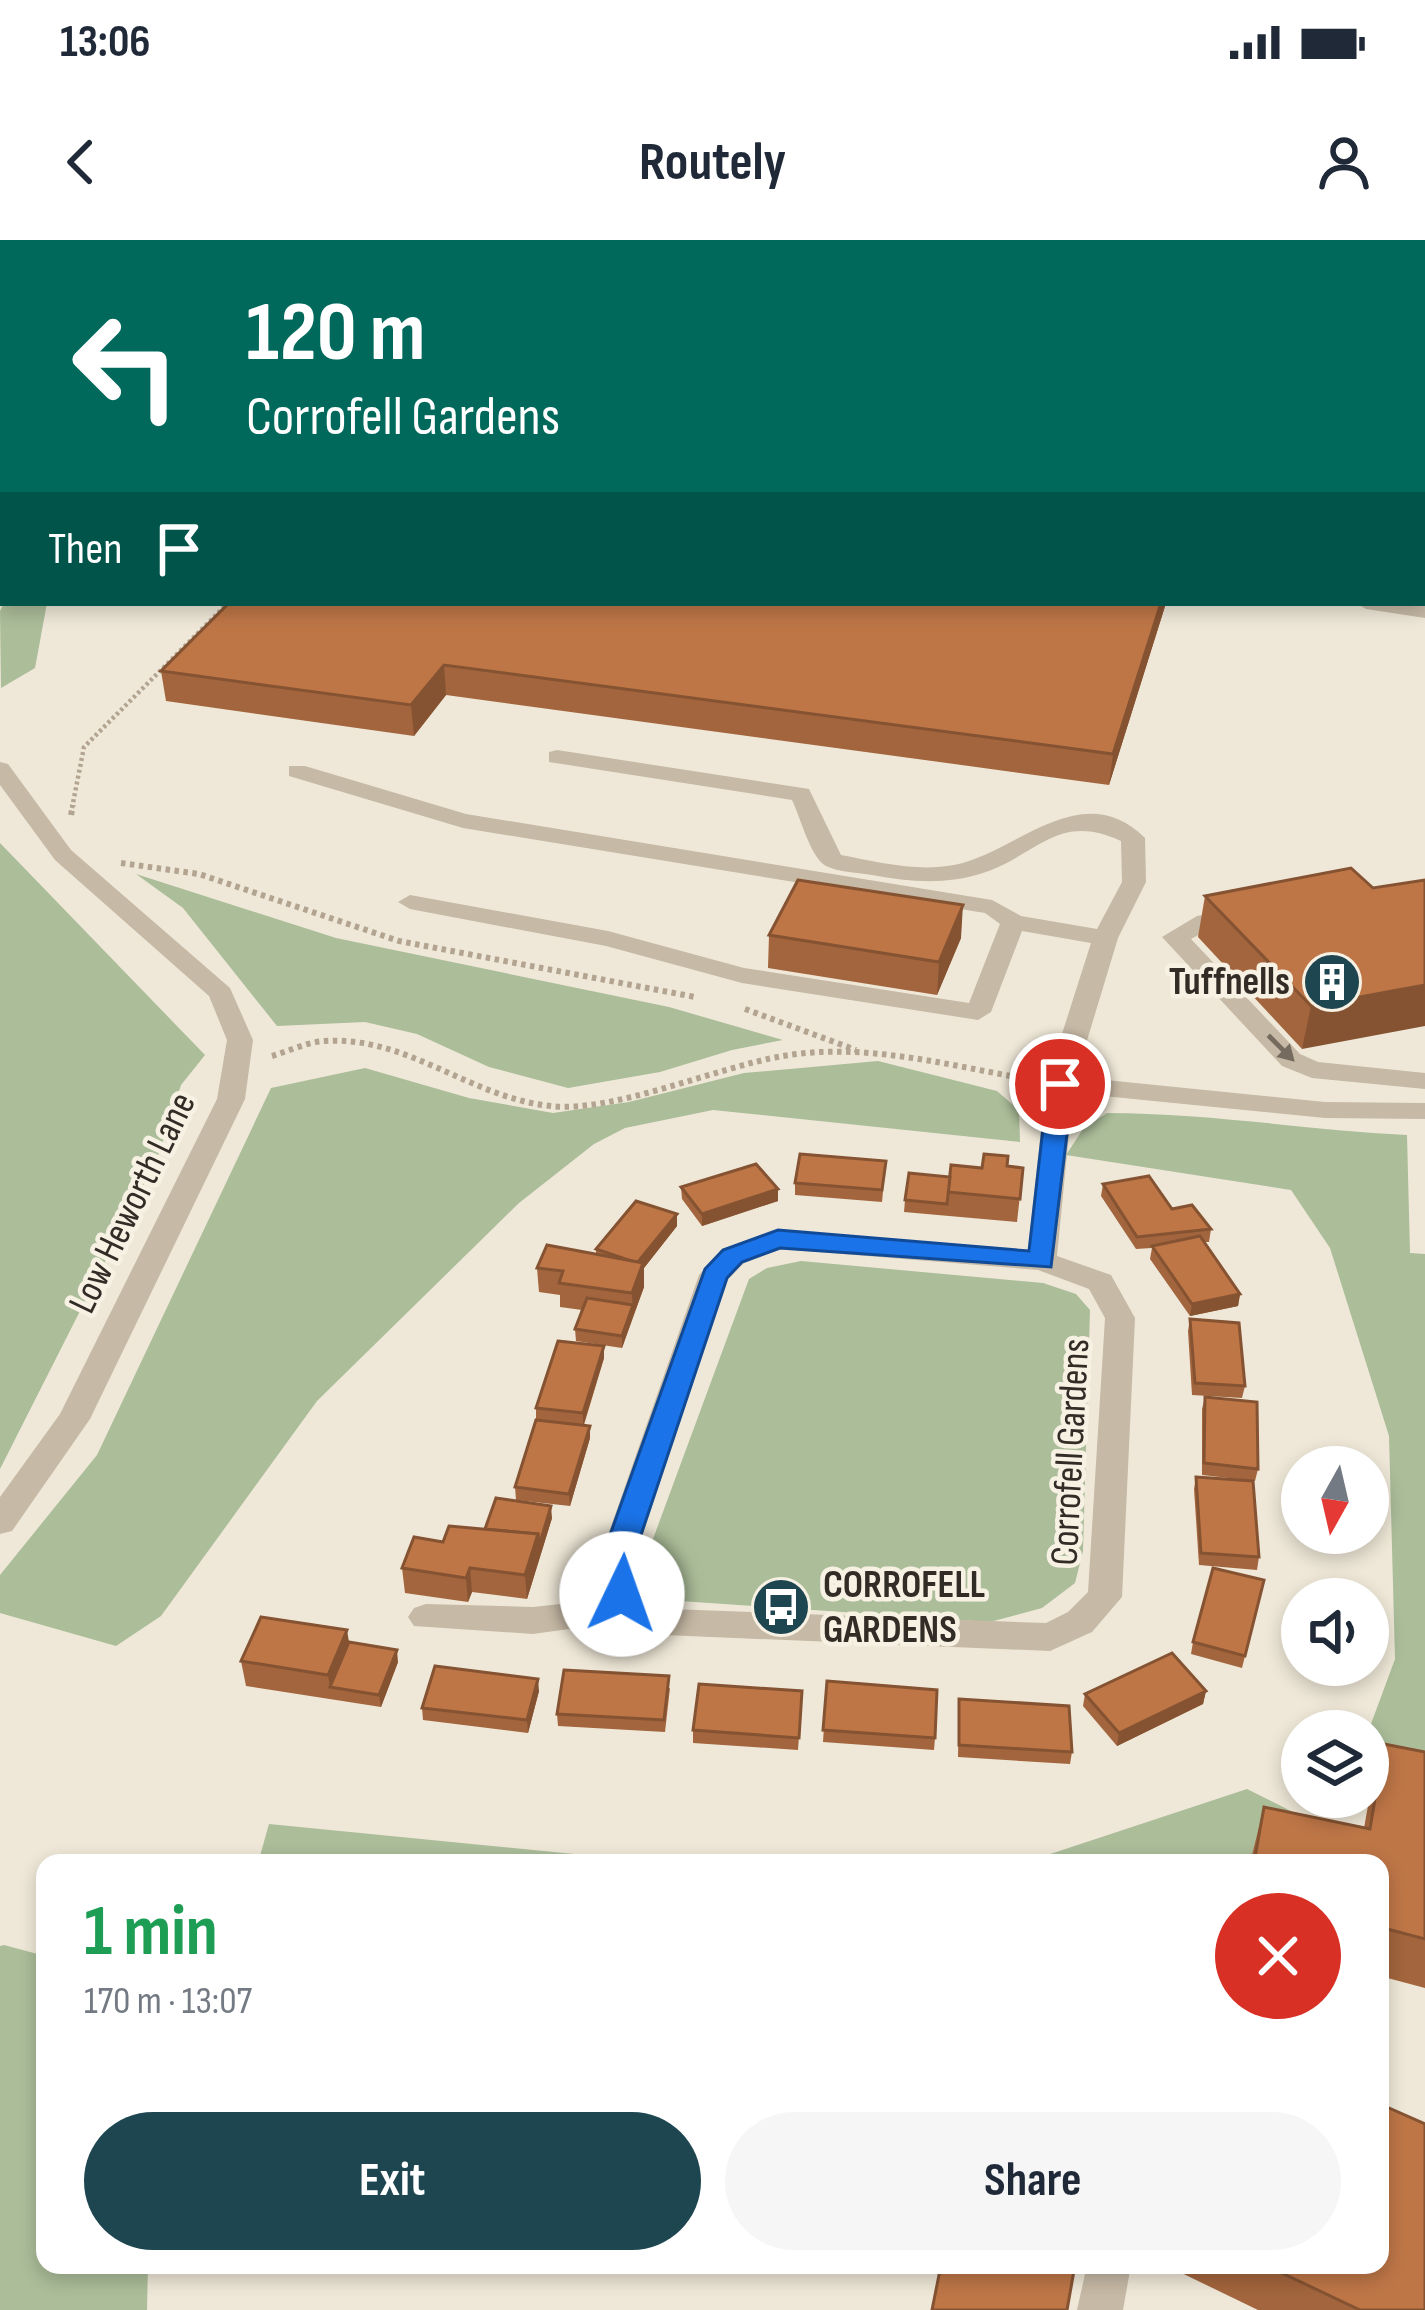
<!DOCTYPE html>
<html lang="en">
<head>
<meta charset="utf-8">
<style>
	:root { --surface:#fff; --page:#f6f6f7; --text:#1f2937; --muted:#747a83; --accent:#1e4651 }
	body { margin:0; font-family:"Sofia Sans Condensed",sans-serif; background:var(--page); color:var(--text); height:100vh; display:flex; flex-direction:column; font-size:45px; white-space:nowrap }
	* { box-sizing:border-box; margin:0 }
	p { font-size:39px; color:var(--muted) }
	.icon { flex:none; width:66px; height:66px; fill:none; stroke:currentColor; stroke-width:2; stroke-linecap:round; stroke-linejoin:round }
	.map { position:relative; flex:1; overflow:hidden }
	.drawer { position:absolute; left:36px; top:1614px; width:1353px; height:420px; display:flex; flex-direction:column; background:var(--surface); border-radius:24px; box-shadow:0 6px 18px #0003 }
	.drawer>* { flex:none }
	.top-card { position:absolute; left:0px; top:0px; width:1425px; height:366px; box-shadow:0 6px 18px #0003; background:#00695c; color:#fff; overflow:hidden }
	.needle { width:78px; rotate:188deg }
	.controls { position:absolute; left:1281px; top:1206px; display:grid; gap:24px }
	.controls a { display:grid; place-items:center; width:108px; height:108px; border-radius:50%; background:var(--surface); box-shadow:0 6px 18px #0003; font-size:60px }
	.pin { position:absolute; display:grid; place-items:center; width:102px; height:102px; color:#fff; margin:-51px; border:6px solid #fff; border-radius:50%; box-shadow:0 3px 12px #0007 }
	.me { position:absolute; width:132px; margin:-66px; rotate:3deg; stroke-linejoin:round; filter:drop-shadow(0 0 9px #0008) }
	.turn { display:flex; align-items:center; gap:42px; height:252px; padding:0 48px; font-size:54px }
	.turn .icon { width:156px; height:156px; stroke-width:2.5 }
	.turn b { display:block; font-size:84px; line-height:102px }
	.then { display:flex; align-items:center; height:114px; padding:0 48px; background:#0003; gap:24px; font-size:45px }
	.round { display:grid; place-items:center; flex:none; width:126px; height:126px; border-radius:63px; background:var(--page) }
	.overview { display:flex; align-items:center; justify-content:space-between; height:204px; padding:0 48px }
	h1 { font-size:72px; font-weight:700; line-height:90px; color:#1e9e55 }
	.cta { display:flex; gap:24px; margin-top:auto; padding:24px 48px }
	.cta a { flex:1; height:138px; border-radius:72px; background:var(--accent); color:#fff; font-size:48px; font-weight:700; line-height:138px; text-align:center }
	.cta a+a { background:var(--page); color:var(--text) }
	.status { display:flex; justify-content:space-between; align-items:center; height:84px; padding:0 60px; background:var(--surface); direction:ltr }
	.status svg { height:33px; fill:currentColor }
	header { display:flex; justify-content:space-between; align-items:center; height:156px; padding:0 48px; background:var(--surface); font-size:54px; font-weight:700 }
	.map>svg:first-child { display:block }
	.green { fill:#abbd99 }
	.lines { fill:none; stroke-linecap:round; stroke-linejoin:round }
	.path-far1 { stroke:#b2a490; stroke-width:4.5; stroke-dasharray:3 3; stroke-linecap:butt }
	.path { stroke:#b2a490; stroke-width:6; stroke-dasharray:4.5 4.5; stroke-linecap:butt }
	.minor { fill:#c6b9a5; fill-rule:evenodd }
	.major { fill:#746558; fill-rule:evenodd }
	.highway { fill:#53473d; fill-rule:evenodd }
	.wall { fill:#a3653d }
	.shaded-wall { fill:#855332 }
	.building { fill:#be7647; stroke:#855332; stroke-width:3 }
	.oneway { fill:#756b5f }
	.route { fill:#1a73e8; stroke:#114b97; stroke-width:3 }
	.labels { text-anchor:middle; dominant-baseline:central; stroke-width:9; stroke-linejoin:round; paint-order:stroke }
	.poi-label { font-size:39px; font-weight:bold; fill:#322c26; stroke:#f7f1e4; text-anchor:end }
	.street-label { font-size:39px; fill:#322c26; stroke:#f7f1e4 }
</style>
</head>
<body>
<div class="status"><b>13:06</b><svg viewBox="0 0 49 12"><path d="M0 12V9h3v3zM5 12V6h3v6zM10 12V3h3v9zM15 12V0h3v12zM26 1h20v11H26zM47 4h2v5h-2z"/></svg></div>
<header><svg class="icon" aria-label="back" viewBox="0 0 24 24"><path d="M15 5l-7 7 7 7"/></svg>Routely<svg class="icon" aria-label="person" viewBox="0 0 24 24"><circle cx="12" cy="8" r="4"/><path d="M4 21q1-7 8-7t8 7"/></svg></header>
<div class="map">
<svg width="1425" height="2070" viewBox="0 0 1425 2070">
	<rect width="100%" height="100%" fill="#efe8d8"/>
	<!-- green -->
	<g class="green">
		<polygon points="4,363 47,363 35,428 1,448 0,371"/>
		<polygon points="0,603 205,815 181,845 157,919 0,1229"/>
		<polygon points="136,634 336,698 669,767 783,800 732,810 660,832 568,848 489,827 417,794 365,782 277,786 183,668"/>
		<polygon points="878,821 997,851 1019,870 1020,902 713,870 625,888 594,904 519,963 317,1161 161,1376 116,1406 0,1373 0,1335 97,1215 271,848 365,828 469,858 553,873 629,862 744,833"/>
		<path d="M1107,873C1207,873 1307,890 1407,895L1410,1013L1425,1014V1541L1368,1530V1492L1395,1419L1389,1196L1330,1008L1291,950L1066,915L1083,889Z"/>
		<polygon points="801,1021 1043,1043 1076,1054 1090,1070 1083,1311 1075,1343 1042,1368 990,1382 680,1361 656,1340 650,1307 749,1039 767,1028"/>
		<polygon points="1247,1549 1291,1571 1265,1623 1023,1623"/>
		<polygon points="269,1584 666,1623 258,1623"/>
		<polygon points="4,1705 45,1716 45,2025 148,2025 147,2070 0,2070 0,1706"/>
	</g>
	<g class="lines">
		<!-- path-far1 -->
		<g class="path-far1">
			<polyline points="1121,0 1248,3"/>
			<polyline points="91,3 440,0"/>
			<polyline points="1033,3 1041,0"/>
			<polyline points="72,568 84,507 228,363"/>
		</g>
		<!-- path -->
		<g class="path">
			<polyline points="71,575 73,565"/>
			<polyline points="121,623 199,634 399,701 695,757"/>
			<polyline points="745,769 856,810"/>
			<path d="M272,816C289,811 307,802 325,801C409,796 470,858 551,866C614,873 717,827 783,816C864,802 947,825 1027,839"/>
		</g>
		<!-- minor -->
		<g class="minor">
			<polygon points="689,0 707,0 709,3 691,3"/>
			<rect x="1422" y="98" width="3" height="10"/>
			<polygon points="1422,144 1425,145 1425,155 1422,154"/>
			<polygon points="3,155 3,166 0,167 0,156"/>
			<polygon points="3,317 3,333 0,334 0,318"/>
			<polygon points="1356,363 1425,366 1425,378 1366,369"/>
			<path d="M557,510L809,549L841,615C878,622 916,632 954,625C1015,614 1081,535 1145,598L1146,642L1118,698L1076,837L1325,862L1425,863V879L1325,878L1073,853L1057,1016L1111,1035L1135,1078L1122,1357L1092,1392L1050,1411L664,1395L634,1380L533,1394L414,1386L408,1377L414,1368L426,1364L533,1367L607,1359L608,1295L699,1035L722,1009L778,990L1028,1010L1046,844L1091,703L1022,691L991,772L978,780L742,743L606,706L410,669L398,662L410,655L608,691L744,728L969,763L1000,684L985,673L463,588L289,536V526H305L466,574L992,660L1021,676L1097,689L1122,642L1121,601C1058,572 1039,614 983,633C946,645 910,642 872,635C859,633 838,632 826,626C810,617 800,576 792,560L549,522V512ZM781,1009L1038,1030L1089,1049L1105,1078L1088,1352L1068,1372L1046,1383L671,1369L640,1348L642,1295L728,1039L744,1023Z"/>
			<polygon points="0,522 8,524 71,610 230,748 253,800 245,859 90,1179 12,1291 0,1294 0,1257 60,1174 217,859 227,800 209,756 55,620 0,545"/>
			<polygon points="1236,669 1248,676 1245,681 1213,687 1191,699 1300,814 1318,822 1425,833 1425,849 1312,838 1282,826 1162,697 1197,676"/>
			<polygon points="1087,2025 1131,2025 1123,2070 1077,2070"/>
		</g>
		<!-- major -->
		<g class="major">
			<polygon points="622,0 642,0 644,3 624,3"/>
			<rect x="0" y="10" width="3" height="8"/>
		</g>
		<!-- highway -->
		<g class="highway">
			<polygon points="590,0 616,0 618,3 592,3"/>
			<polygon points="652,0 676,0 678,3 654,3"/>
			<rect x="1422" y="177" width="3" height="13"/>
		</g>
	</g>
	<!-- wall -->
	<g class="wall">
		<rect x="1422" y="103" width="3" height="31"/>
		<polygon points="1422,265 1425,266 1425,357 1422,357"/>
		<polygon points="229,363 1166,363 1109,545 446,455 414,496 166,461 161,431"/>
		<polygon points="1373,648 1302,809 1198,697 1205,656"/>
		<polygon points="769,695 961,698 937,755 768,728"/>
		<polygon points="886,921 882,962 795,955 795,943"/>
		<polygon points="1007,926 1023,928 1017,982 904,972 905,960 982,928"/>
		<polygon points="1103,944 1172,969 1211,989 1209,1002 1204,1002 1240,1054 1238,1066 1190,1076 1150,1019 1152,1008 1136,1009 1101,956"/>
		<polygon points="681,947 778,949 778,961 702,986 682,959"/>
		<polygon points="677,986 644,1028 644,1047 622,1108 576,1101 575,1089 582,1070 560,1067 560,1055 539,1052 537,1028 596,1014 596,1009"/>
		<polygon points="1190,1079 1245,1146 1242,1158 1192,1155 1188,1091"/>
		<polygon points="604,1118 584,1185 590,1198 570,1266 516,1260 515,1247 536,1180 536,1168"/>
		<polygon points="1205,1157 1258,1229 1255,1241 1202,1235 1202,1169"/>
		<polygon points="1196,1237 1259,1317 1257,1330 1199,1325 1194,1249"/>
		<polygon points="552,1278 527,1359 472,1352 468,1362 405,1353 402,1328 485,1289"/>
		<polygon points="1264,1340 1242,1428 1191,1414 1193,1402"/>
		<polygon points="349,1402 398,1422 381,1467 246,1446 241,1421"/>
		<polygon points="827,1441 935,1498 934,1510 823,1502"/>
		<polygon points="670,1448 665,1492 558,1486 557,1474"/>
		<polygon points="539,1451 528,1493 423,1480 422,1468"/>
		<polygon points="802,1451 798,1510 693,1503 693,1490"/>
		<polygon points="1206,1451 1203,1464 1117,1506 1083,1466 1085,1454"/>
		<polygon points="959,1459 1072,1512 1070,1524 958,1517"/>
		<polygon points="1384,1504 1425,1512 1425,1748 1380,1736 1380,1623 1250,1623 1264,1567 1364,1588 1371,1549"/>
		<polygon points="1165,2025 1380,2025 1425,2070 1258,2070"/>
	</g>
	<!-- shaded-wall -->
	<g class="shaded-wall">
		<polygon points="0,44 2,78 0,78"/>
		<polygon points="1161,363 1166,363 1109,545 1113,514"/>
		<polygon points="444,425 446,455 414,496 411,465"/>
		<polygon points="963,665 961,698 937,755 939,722"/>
		<polygon points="1425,745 1425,786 1302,809 1311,766"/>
		<polygon points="778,949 778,961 702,986 702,974"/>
		<polygon points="677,974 677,986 644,1028 644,1047 633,1077 632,1053 637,1023"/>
		<polygon points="1240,1054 1238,1066 1190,1076 1192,1064"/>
		<polygon points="633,1065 633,1077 622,1108 622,1096"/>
		<polygon points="604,1106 604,1118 583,1186 583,1173"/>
		<polygon points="590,1186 590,1198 570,1266 569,1254"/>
		<polygon points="551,1266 552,1278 527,1359 525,1335 538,1294"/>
		<polygon points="470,1328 472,1352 468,1362 466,1338"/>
		<polygon points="347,1390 351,1414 330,1447 328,1435"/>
		<polygon points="397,1410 398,1422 381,1467 379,1455"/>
		<polygon points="538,1439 539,1451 528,1493 527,1480"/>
		<polygon points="1206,1451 1203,1464 1117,1506 1119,1493"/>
	</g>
	<!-- building -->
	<g class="building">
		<polygon points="1129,0 1132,3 1081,3 1080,1"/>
		<polygon points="1290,1 1347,3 1291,3"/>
		<polygon points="0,205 2,205 3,214 3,227 0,228"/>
		<polygon points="1422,265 1425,266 1425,327 1422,327"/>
		<polygon points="229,363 1161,363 1113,514 444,425 411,465 161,431"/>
		<polygon points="1351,628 1373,648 1425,640 1425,745 1311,766 1205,656"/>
		<polygon points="798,640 963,665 939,722 769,695"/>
		<polygon points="800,914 886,921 882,950 795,943"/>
		<polygon points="984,914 1008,916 1007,926 1023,928 1020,959 948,952 951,925 982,928"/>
		<polygon points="756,924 778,949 702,974 681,947"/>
		<polygon points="909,933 950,937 947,964 905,960"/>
		<polygon points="1149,936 1172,969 1192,965 1211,989 1137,997 1103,944"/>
		<polygon points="636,961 677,974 637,1023 596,1009"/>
		<polygon points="1200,996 1240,1054 1192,1064 1152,1006"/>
		<polygon points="547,1005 643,1023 632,1053 559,1043 563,1031 537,1028"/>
		<polygon points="587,1058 633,1065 622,1096 575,1089"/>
		<polygon points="1190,1079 1239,1083 1245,1146 1195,1143"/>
		<polygon points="558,1101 604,1106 583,1173 536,1168"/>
		<polygon points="1205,1157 1257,1162 1258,1229 1204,1223"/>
		<polygon points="536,1180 590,1186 569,1254 515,1247"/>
		<polygon points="1196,1237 1253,1241 1259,1317 1201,1313"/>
		<polygon points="496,1258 551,1266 539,1306 538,1294 485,1289"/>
		<polygon points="449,1286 538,1294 525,1335 470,1328 466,1338 402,1328 414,1297 443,1302"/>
		<polygon points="1213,1328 1264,1340 1245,1416 1193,1402"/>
		<polygon points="261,1377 347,1390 328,1435 241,1421"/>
		<polygon points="349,1402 397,1410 379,1455 330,1447"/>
		<polygon points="1172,1413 1206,1451 1119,1493 1085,1454"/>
		<polygon points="435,1426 538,1439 527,1480 422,1468"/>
		<polygon points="564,1430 669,1436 664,1480 557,1474"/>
		<polygon points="827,1441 937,1450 935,1498 823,1490"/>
		<polygon points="699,1444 802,1451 799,1498 693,1490"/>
		<polygon points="959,1459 1069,1466 1072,1512 959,1505"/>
		<polygon points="1384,1504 1425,1512 1425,1699 1380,1687 1380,1623 1254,1623 1264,1567 1370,1589"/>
		<polygon points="1380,1864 1425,1884 1425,2070 1360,2070 1265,2025 1380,2025"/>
		<polygon points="941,2025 1075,2025 1067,2070 932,2070"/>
	</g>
	<!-- one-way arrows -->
	<defs><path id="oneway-solid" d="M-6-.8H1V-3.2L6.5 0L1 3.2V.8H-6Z" transform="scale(3)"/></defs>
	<use class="oneway" href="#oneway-solid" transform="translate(1281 808) rotate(45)"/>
	<!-- route -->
	<polygon class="route" points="1060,836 1073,844 1051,1027 780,1008 742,1022 727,1038 641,1295 638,1354 634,1362 611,1362 607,1354 610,1295 705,1029 723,1010 778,990 1029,1011 1048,844"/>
	<!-- icons -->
	<defs>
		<g id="building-disc" transform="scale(3)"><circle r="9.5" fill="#1e4651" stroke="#f7f1e4"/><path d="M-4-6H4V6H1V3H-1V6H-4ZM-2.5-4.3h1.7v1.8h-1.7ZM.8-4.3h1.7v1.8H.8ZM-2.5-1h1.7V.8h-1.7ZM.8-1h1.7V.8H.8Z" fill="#fff"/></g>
		<g id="bus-disc" transform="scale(3)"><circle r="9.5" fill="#1e4651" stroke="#f7f1e4"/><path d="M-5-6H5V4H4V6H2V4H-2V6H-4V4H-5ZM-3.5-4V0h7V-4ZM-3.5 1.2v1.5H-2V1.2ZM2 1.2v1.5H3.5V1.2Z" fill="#fff"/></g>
	</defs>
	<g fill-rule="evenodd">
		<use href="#building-disc" x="1332" y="742"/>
		<use href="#bus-disc" x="781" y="1367"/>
	</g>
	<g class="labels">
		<!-- poi labels -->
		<g class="poi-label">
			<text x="1290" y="742">Tuffnells</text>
			<text x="823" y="1345" text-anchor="start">CORROFELL<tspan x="823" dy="45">GARDENS</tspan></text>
		</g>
		<!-- street labels -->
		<g class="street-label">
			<text transform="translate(133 963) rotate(-64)">Low Heworth Lane</text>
			<text transform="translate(1071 1212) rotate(-87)">Corrofell Gardens</text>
		</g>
	</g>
</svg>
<div class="controls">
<a><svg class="needle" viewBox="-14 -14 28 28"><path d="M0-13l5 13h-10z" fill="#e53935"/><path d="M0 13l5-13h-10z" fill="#747a83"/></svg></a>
<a><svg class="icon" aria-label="sound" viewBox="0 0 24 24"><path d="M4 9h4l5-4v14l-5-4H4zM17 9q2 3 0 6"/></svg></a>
<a><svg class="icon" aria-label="layers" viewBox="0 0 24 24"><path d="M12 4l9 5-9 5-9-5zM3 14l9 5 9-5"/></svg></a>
</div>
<div class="pin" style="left:1060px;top:844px;background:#d93025"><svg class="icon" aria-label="arrive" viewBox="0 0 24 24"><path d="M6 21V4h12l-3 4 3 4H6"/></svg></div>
<svg class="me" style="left:622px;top:1354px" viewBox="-20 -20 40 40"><circle r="19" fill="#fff"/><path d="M0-13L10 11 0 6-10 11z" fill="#1a73e8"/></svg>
<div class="top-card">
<div class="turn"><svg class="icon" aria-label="left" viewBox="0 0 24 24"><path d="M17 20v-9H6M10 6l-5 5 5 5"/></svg><div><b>120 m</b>Corrofell Gardens</div></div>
<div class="then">Then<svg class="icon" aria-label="arrive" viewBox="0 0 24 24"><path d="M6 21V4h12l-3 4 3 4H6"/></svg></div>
</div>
<section class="drawer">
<div class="overview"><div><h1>1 min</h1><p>170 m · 13:07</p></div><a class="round" style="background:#d93025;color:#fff"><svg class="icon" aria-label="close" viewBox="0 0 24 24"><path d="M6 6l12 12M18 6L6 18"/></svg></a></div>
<div class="cta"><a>Exit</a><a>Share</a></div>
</section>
</div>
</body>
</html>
